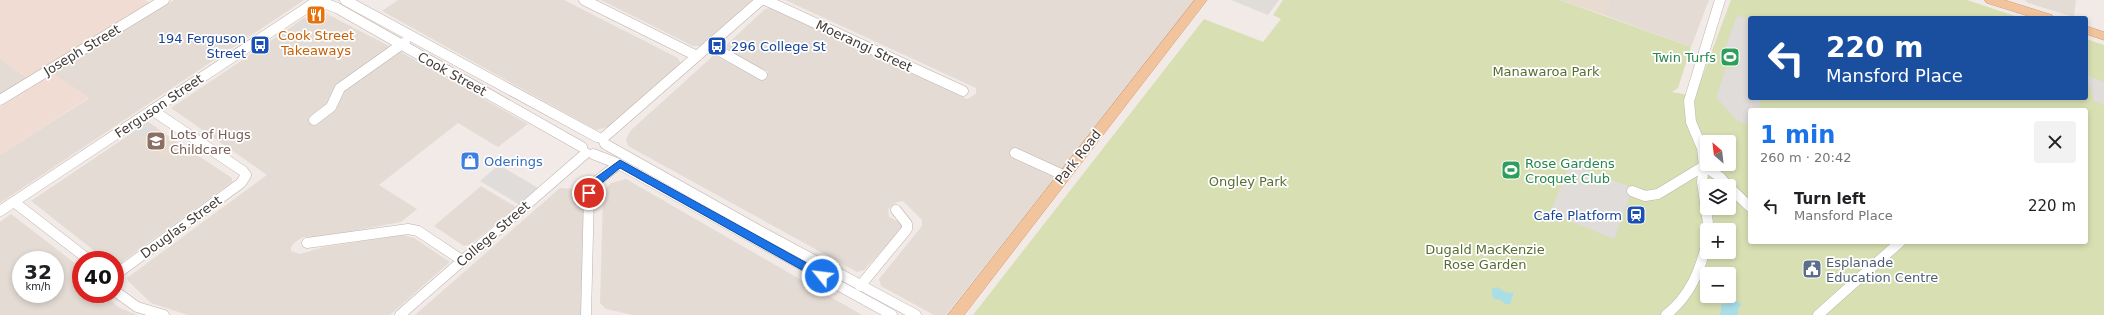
<!DOCTYPE html>
<html lang="en">
<head>
<meta charset="utf-8">
<style>
	:root { --surface:#fff; --page:#f2f2f2; --text:#202124; --muted:#757577; --accent:#1a73e8 }
	body { margin:0; font-family:"DejaVu Sans",sans-serif; background:var(--page); color:var(--text); height:100vh; display:flex; flex-direction:column; font-size:15px; white-space:nowrap }
	* { box-sizing:border-box; margin:0 }
	p { font-size:13px; color:var(--muted) }
	.icon { flex:none; width:22px; height:22px; fill:none; stroke:currentColor; stroke-width:2; stroke-linecap:round; stroke-linejoin:round }
	.map { position:relative; flex:1; overflow:hidden }
	.panel { position:absolute; left:1748px; top:108px; width:340px; height:136px; display:flex; flex-direction:column; background:var(--surface); border-radius:4px; box-shadow:0 2px 6px #0003 }
	.panel>* { flex:none }
	.top-card { position:absolute; left:1748px; top:16px; width:340px; height:84px; border-radius:4px; box-shadow:0 2px 6px #0003; background:#1a4fa0; color:#fff; overflow:hidden }
	.needle { width:26px; rotate:332deg }
	.fabs { position:absolute; left:1700px; top:135px; display:grid; gap:8px }
	.fabs a { display:grid; place-items:center; width:36px; height:36px; border-radius:4px; background:var(--surface); box-shadow:0 2px 6px #0003; font-size:20px }
	.speed { position:absolute; left:12px; top:251px; display:flex; gap:8px; font-size:20px; font-weight:700; text-align:center }
	.speed>* { display:grid; place-content:center; width:52px; height:52px; border-radius:50%; background:var(--surface); box-shadow:0 2px 6px #0003; line-height:1 }
	.speed small { font-size:10px; font-weight:400 }
	.speed .limit { border:6px solid #d22; background:#fff; color:#111 }
	.pin { position:absolute; display:grid; place-items:center; width:34px; height:34px; color:#fff; margin:-17px; border:2px solid #fff; border-radius:50%; box-shadow:0 1px 4px #0007 }
	.me { position:absolute; width:44px; margin:-22px; rotate:299deg; stroke-linejoin:round; filter:drop-shadow(0 0 3px #0008) }
	.turn { display:flex; align-items:center; gap:14px; height:84px; padding:0 12px; font-size:18px }
	.turn .icon { width:52px; height:52px; stroke-width:2.5 }
	.turn b { display:block; font-size:28px; line-height:34px }
	.round { display:grid; place-items:center; flex:none; width:42px; height:42px; border-radius:4px; background:var(--page) }
	.summary { display:flex; align-items:center; justify-content:space-between; height:68px; padding:0 12px }
	h1 { font-size:24px; font-weight:600; line-height:30px; color:var(--accent) }
	ul { padding:0; list-style:none }
	li { display:flex; align-items:center; gap:12px; height:60px; padding:0 12px }
	li div { flex:1 }
	li b { display:block; font-size:15px }
	li em { font-style:normal }
	.map>svg:first-child { display:block }
	.residential { fill:#e4dbd4; fill-rule:evenodd }
	.commercial { fill:#f0dcd3 }
	.education { fill:#e8dcd1 }
	.green { fill:#d8e0b3; fill-rule:evenodd }
	.parking { fill:#dfdcda }
	.water { fill:#a9dee7 }
	.lines { fill:none; stroke-linecap:round; stroke-linejoin:round }
	.minor-casing { stroke:#beb3ad; stroke-width:11 }
	.major-casing { stroke:#d59c70; stroke-width:1 }
	.minor { stroke:#fff; stroke-width:10 }
	.major { fill:#f2c49d; fill-rule:evenodd }
	.route { fill:#1a73e8; stroke:#114b97 }
	.labels { text-anchor:middle; dominant-baseline:central; stroke-width:3.5; stroke-linejoin:round; paint-order:stroke }
	.food-label { font-size:13px; fill:#c56008; stroke:#fff }
	.transit-label { font-size:13px; fill:#164399; stroke:#fff; text-anchor:end }
	.street-label { font-size:13px; fill:#423a36; stroke:#fff }
	.leisure-label { font-size:13px; fill:#27864d; stroke:#fff; text-anchor:end }
	.park-label { font-size:13px; fill:#576d30; stroke:#fff }
	.education-label { font-size:13px; fill:#785e54; stroke:#fff; text-anchor:start }
	.shop-label { font-size:13px; fill:#366cbe; stroke:#fff; text-anchor:start }
	.service-label { font-size:13px; fill:#4e5e75; stroke:#fff; text-anchor:start }
</style>
</head>
<body>
<div class="map">
<svg width="2104" height="315" viewBox="0 0 2104 315">
	<rect width="100%" height="100%" fill="#f1eae6"/>
	<!-- residential -->
	<g class="residential">
		<polygon points="174,0 304,0 0,203 0,155 89,98 53,74"/>
		<polygon points="398,0 564,0 678,58 681,64 608,127 596,130 382,11"/>
		<polygon points="601,0 753,0 702,46 693,46"/>
		<polygon points="785,0 1196,0 946,315 934,315 881,286 879,279 922,226 922,220 903,201 897,202 888,209 889,217 905,225 864,270 857,272 628,146 626,140 630,131 714,55 761,80 769,72 723,48 765,9 771,8 967,99 976,94 976,88"/>
		<polygon points="1610,0 1709,0 1691,47 1604,15"/>
		<polygon points="2025,0 2076,0 2074,17 2028,3"/>
		<polygon points="331,16 389,46 386,51 329,100 326,105 336,107 345,89 399,51 528,124 498,147 458,123 379,185 417,209 401,222 321,237 303,237 295,242 291,247 291,251 300,254 324,247 403,235 414,238 450,262 390,315 188,315 151,303 128,281 127,278 267,175 171,108 294,25 307,32"/>
		<polygon points="0,59 27,78 0,94"/>
		<polygon points="129,135 163,158 183,146 232,178 232,182 115,267 115,260 106,260 31,201"/>
		<polygon points="626,179 862,315 633,315 606,309 600,303 603,196 605,189 611,183"/>
		<polygon points="481,186 516,207 471,244 464,246 434,226"/>
		<polygon points="560,188 573,189 586,199 583,313 581,315 415,315"/>
		<path d="M11,214L81,268V294H104L118,307L137,315H0V222ZM21,260H55V294H21Z"/>
	</g>
	<!-- commercial -->
	<g class="commercial">
		<polygon points="0,0 145,0 150,3 27,78 0,59"/>
		<polygon points="319,9 331,16 307,32 294,25"/>
		<polygon points="53,74 89,97 0,155 0,107"/>
	</g>
	<!-- education -->
	<g class="education">
		<polygon points="1560,0 1610,0 1604,15"/>
		<polygon points="148,122 183,146 163,159 129,135"/>
	</g>
	<!-- green -->
	<path class="green" d="M1283,0H1560L1691,47L1678,88L1672,92L1695,96L1731,0H1967L2021,18H1750V98H2086V39L2104,45V315H973L1204,19L1263,42L1281,19L1273,15ZM1750,110H2086V242H1750ZM1707,142H1729V164H1707ZM1707,186H1729V208H1707ZM1707,230H1729V252H1707ZM1707,274H1729V296H1707Z"/>
	<!-- parking -->
	<g class="parking">
		<polygon points="1231,0 1279,0 1268,15"/>
		<polygon points="1737,15 1750,20 1750,98 1762,98 1758,110 1750,110 1750,126 1736,120 1716,97 1726,68 1732,69 1735,60 1723,55"/>
		<polygon points="304,18 310,22 317,26 307,32 294,25"/>
		<polygon points="2086,75 2104,82 2104,105 2094,101"/>
		<polygon points="148,122 157,128 141,139 137,140 129,135"/>
		<polygon points="1570,164 1633,188 1614,239 1550,213"/>
		<polygon points="499,165 538,188 520,205 480,181"/>
	</g>
	<!-- water -->
	<g class="water">
		<polygon points="1497,287 1505,292 1514,293 1510,304 1505,304 1501,300 1494,299 1492,296 1492,289"/>
		<polygon points="1731,298 1742,304 1738,309 1738,315 1719,315 1721,312 1721,305 1728,303"/>
	</g>
	<g class="lines">
		<!-- minor casing -->
		<g class="minor-casing">
			<g id="minor">
				<polyline points="345,0 597,137"/>
				<polyline points="584,0 697,56"/>
				<polyline points="765,0 963,91"/>
				<polyline points="1720,0 1689,101 1691,122 1702,148 1704,166 1720,177 1728,186"/>
				<polyline points="322,2 337,8 582,147"/>
				<polyline points="709,45 762,75"/>
				<polyline points="0,100 164,0"/>
				<polyline points="314,120 331,107 340,88 405,42"/>
				<polyline points="602,139 761,0"/>
				<polyline points="605,144 760,231 916,315"/>
				<polyline points="1015,153 1063,175"/>
				<polyline points="593,154 619,164 892,315"/>
				<polyline points="1704,166 1702,182 1709,230"/>
				<polyline points="1729,187 1750,207"/>
				<polyline points="1632,191 1645,196 1658,194 1704,166"/>
				<polyline points="14,202 89,260"/>
				<polyline points="0,211 317,1"/>
				<polyline points="307,243 408,229 418,231 463,261"/>
				<polyline points="115,275 241,183 246,175 243,171 152,110"/>
				<polyline points="860,286 907,229 907,224 896,210"/>
				<polyline points="115,291 137,307 164,315"/>
				<polyline points="400,315 586,153"/>
				<polyline points="586,315 589,193 594,183 619,164"/>
				<path d="M1666,315C1690,296 1700,271 1707,242"/>
				<polyline points="1818,315 1900,242"/>
			</g>
		</g>
		<!-- major casing -->
		<g class="major-casing">
			<g id="major">
				<polygon points="1195,0 1207,0 964,315 948,315"/>
				<polygon points="1985,0 2004,0 2052,15 2054,18 2035,18 1987,3"/>
				<polygon points="2086,26 2104,32 2104,40 2086,34"/>
			</g>
		</g>
		<!-- minor -->
		<use href="#minor" class="minor"/>
		<!-- major -->
		<use href="#major" class="major"/>
	</g>
	<!-- route -->
	<polygon class="route" points="620,160 825,273 825,279 818,279 620,168 598,186 593,196 586,196 585,193 591,181"/>
	<!-- icons -->
	<defs>
		<g id="restaurant-square" transform="scale(1)"><rect x="-9" y="-9" width="18" height="18" rx="4" fill="#e8710a" stroke="#fff"/><path d="M-5-6h1v4h1v-4h1v4h1v-4h1v5L-1.5 .5V6h-2V.5L-5-1ZM5-6V6H3V1.5H1.5Q1.5-4 5-6Z" fill="#fff"/></g>
		<g id="bus-square" transform="scale(1)"><rect x="-9" y="-9" width="18" height="18" rx="4" fill="#1a4fb4" stroke="#fff"/><path d="M-5-6H5V4H4V6H2V4H-2V6H-4V4H-5ZM-3.5-4V0h7V-4ZM-3.5 1.2v1.5H-2V1.2ZM2 1.2v1.5H3.5V1.2Z" fill="#fff"/></g>
		<g id="stadium-square" transform="scale(1)"><rect x="-9" y="-9" width="18" height="18" rx="4" fill="#2e9e5b" stroke="#fff"/><path d="M0-5a6.5 5 0 1 0 0 10a6.5 5 0 1 0 0-10ZM-3.5-1.8h7v3.6h-7Z" fill="#fff"/></g>
		<g id="school-square" transform="scale(1)"><rect x="-9" y="-9" width="18" height="18" rx="4" fill="#8d6e63" stroke="#fff"/><path d="M0-5L7-2L0 1L-7-2ZM-4 1L0 2.5L4 1V4Q0 6-4 4Z" fill="#fff"/></g>
		<g id="shop-square" transform="scale(1)"><rect x="-9" y="-9" width="18" height="18" rx="4" fill="#3f7fe0" stroke="#fff"/><path d="M-5-2.5h2.3a2.7 3.5 0 0 1 5.4 0H5L5.5 6h-11ZM-1.5-2.5h3a1.5 2.3 0 0 0-3 0Z" fill="#fff"/></g>
		<g id="station-square" transform="scale(1)"><rect x="-9" y="-9" width="18" height="18" rx="4" fill="#1a4fb4" stroke="#fff"/><path d="M-3-6H3Q5-6 5-4V2Q5 4 3 4L4.5 6H3L1.5 4h-3L-3 6H-4.5L-3 4Q-5 4-5 2V-4Q-5-6-3-6ZM-3.5-4v3h7v-3ZM-3.5 1v1.5H-2V1ZM2 1v1.5H3.5V1Z" fill="#fff"/></g>
		<g id="civic-square" transform="scale(1)"><rect x="-9" y="-9" width="18" height="18" rx="4" fill="#5c6f8a" stroke="#fff"/><path d="M-.6-6.5H3V-4.5H.6V-3L4-1V1h2V6H-6V1h2V-1L-.6-3ZM-1.2 2.5V6h2.4V2.5Z" fill="#fff"/></g>
	</defs>
	<g fill-rule="evenodd">
		<use href="#restaurant-square" x="316" y="15"/>
		<use href="#bus-square" x="260" y="45"/>
		<use href="#bus-square" x="717" y="46"/>
		<use href="#stadium-square" x="1730" y="57"/>
		<use href="#school-square" x="156" y="141"/>
		<use href="#shop-square" x="470" y="161"/>
		<use href="#stadium-square" x="1511" y="170"/>
		<use href="#station-square" x="1636" y="215"/>
		<use href="#civic-square" x="1812" y="269"/>
	</g>
	<g class="labels">
		<!-- food labels -->
		<g class="food-label">
			<text x="316" y="35">Cook Street<tspan x="316" dy="15">Takeaways</tspan></text>
		</g>
		<!-- transit labels -->
		<g class="transit-label">
			<text x="246" y="38">194 Ferguson<tspan x="246" dy="15">Street</tspan></text>
			<text x="731" y="46" text-anchor="start">296 College St</text>
			<text x="1622" y="215">Cafe Platform</text>
		</g>
		<!-- street labels -->
		<g class="street-label">
			<text transform="translate(864 46) rotate(25)">Moerangi Street</text>
			<text transform="translate(82 50) rotate(-31)">Joseph Street</text>
			<text transform="translate(452 74) rotate(29)">Cook Street</text>
			<text transform="translate(159 106) rotate(-34)">Ferguson Street</text>
			<text transform="translate(1078 157) rotate(-52)">Park Road</text>
			<text transform="translate(181 227) rotate(-36)">Douglas Street</text>
			<text transform="translate(493 234) rotate(-41)">College Street</text>
		</g>
		<!-- leisure labels -->
		<g class="leisure-label">
			<text x="1716" y="57">Twin Turfs</text>
			<text x="1525" y="163" text-anchor="start">Rose Gardens<tspan x="1525" dy="15">Croquet Club</tspan></text>
		</g>
		<!-- park labels -->
		<g class="park-label">
			<text x="1546" y="71">Manawaroa Park</text>
			<text x="1248" y="181">Ongley Park</text>
			<text x="1485" y="249">Dugald MacKenzie<tspan x="1485" dy="15">Rose Garden</tspan></text>
		</g>
		<!-- education labels -->
		<g class="education-label">
			<text x="170" y="134">Lots of Hugs<tspan x="170" dy="15">Childcare</tspan></text>
		</g>
		<!-- shop labels -->
		<g class="shop-label">
			<text x="484" y="161">Oderings</text>
		</g>
		<!-- service labels -->
		<g class="service-label">
			<text x="1826" y="262">Esplanade<tspan x="1826" dy="15">Education Centre</tspan></text>
		</g>
	</g>
</svg>
<div class="fabs">
<a><svg class="needle" viewBox="-14 -14 28 28"><path d="M0-13l5 13h-10z" fill="#e53935"/><path d="M0 13l5-13h-10z" fill="#757577"/></svg></a>
<a><svg class="icon" aria-label="layers" viewBox="0 0 24 24"><path d="M12 4l9 5-9 5-9-5zM3 14l9 5 9-5"/></svg></a>
<a>+</a>
<a>−</a>
</div>
<div class="speed"><div>32<small>km/h</small></div><div class="limit">40</div></div>
<div class="pin" style="left:589px;top:193px;background:#d93025"><svg class="icon" aria-label="arrive" viewBox="0 0 24 24"><path d="M6 21V4h12l-3 4 3 4H6"/></svg></div>
<svg class="me" style="left:822px;top:276px" viewBox="-20 -20 40 40"><circle r="17" fill="#1a73e8" stroke="#fff" stroke-width="3"/><path d="M0-11L8 9 0 5-8 9z" fill="#fff"/></svg>
<div class="top-card">
<div class="turn"><svg class="icon" aria-label="left" viewBox="0 0 24 24"><path d="M17 20v-9H6M10 6l-5 5 5 5"/></svg><div><b>220 m</b>Mansford Place</div></div>
</div>
<section class="panel">
<div class="summary"><div><h1>1 min</h1><p>260 m · 20:42</p></div><a class="round"><svg class="icon" aria-label="close" viewBox="0 0 24 24"><path d="M6 6l12 12M18 6L6 18"/></svg></a></div>
<ul>
<li><svg class="icon" aria-label="left" viewBox="0 0 24 24"><path d="M17 20v-9H6M10 6l-5 5 5 5"/></svg><div><b>Turn left</b><p>Mansford Place</p></div><em>220 m</em></li>
</ul>
</section>
</div>
</body>
</html>
